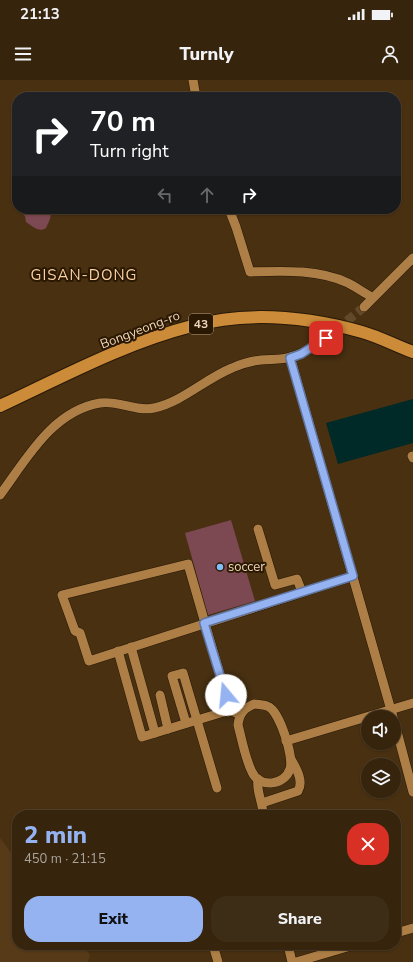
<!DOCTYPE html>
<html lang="en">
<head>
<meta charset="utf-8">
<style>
	:root { --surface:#36240d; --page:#3d2c16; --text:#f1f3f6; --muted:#aaa49d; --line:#50412e; --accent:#95b2f1 }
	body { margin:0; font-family:"Nunito Sans",sans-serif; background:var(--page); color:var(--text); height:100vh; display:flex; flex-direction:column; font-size:15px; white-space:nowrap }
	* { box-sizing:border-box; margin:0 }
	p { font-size:13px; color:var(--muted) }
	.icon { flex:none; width:22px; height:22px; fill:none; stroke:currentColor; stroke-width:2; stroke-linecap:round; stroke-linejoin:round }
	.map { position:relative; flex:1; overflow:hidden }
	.sheet { position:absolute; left:12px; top:730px; width:389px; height:140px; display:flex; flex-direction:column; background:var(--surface); border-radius:16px; box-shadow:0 1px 3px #0004,0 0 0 1px var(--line) }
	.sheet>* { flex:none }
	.guide { position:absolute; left:12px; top:12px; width:389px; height:122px; border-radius:16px; box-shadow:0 1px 3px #0004,0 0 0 1px var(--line); background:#202124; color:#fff; overflow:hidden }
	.tools { position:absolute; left:361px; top:630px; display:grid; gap:8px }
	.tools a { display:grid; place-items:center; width:40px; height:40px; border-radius:50%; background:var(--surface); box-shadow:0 1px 3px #0004,0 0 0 1px var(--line); font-size:20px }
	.pin { position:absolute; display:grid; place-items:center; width:34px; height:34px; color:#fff; margin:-17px; border-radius:8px; box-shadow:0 2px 6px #0006 }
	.me { position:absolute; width:44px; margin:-22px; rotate:343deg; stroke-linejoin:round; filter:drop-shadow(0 0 3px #0008) }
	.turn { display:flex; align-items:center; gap:14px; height:84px; padding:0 12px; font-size:18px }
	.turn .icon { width:52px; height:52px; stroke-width:2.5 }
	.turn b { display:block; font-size:28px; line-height:34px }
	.lanes { display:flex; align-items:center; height:38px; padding:0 12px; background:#0003; justify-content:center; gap:20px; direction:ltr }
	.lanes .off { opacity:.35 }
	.round { display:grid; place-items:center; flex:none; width:42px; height:42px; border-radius:16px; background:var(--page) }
	.summary { display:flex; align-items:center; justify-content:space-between; height:68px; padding:0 12px }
	h1 { font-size:24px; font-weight:800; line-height:30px; color:var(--accent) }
	.primary-button { display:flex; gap:8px; margin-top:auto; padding:8px 12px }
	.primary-button a { flex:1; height:46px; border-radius:16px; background:var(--accent); color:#111; font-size:16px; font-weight:800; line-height:46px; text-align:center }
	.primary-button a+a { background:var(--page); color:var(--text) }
	.status { display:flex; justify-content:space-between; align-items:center; height:28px; padding:0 20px; background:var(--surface); direction:ltr }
	.status svg { height:11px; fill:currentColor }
	header { display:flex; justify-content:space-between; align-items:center; height:52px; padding:0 12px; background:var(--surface); font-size:18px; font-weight:800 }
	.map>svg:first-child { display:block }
	.built { fill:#573b19 }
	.green { fill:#7c4851 }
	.water { fill:#002a28 }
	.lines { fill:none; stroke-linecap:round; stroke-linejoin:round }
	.minor-tunnel { stroke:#61492a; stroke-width:9; stroke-dasharray:9 4.5; stroke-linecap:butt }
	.minor-casing { stroke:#281908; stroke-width:10 }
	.highway-casing { stroke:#281908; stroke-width:14 }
	.minor { stroke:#ad7e46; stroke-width:9 }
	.highway { stroke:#cc8b38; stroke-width:12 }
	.route-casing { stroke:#61749d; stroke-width:10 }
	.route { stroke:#95b2f1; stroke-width:7 }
	.poi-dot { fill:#80bdfa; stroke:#2b1802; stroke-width:1.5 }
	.labels { text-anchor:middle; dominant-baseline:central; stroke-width:4; stroke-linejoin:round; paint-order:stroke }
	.shield { fill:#2b1802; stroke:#b59e84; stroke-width:1 }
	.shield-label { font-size:12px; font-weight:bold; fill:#f0d7bb }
	.street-label { font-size:13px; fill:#f0d7bb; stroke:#2b1802 }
	.poi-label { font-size:13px; fill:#f0d7bb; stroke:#2b1802; text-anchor:start }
	.quarter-label { font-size:15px; letter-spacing:1px; fill:#fbd2a5; stroke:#2b1802 }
</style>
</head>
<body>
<div class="status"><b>21:13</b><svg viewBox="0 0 49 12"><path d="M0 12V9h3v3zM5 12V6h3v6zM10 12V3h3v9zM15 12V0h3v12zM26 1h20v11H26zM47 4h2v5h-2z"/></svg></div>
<header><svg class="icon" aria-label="menu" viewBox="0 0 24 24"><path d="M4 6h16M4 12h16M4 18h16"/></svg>Turnly<svg class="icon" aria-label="person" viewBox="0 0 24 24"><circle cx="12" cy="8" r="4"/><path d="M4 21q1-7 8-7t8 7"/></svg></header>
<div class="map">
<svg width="413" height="882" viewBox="0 0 413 882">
	<rect width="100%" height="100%" fill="#483011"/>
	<!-- built -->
	<polygon class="built" points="0,758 17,780 17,865 82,865 90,875 88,882 0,882"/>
	<!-- green -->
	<g class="green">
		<path d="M23,129H47C54,135 49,141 46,148C39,153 32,146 26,142L25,136L22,133Z"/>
		<polygon points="231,440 255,521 208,535 185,453"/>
	</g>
	<!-- water -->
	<polygon class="water" points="413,319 413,363 338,384 326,343"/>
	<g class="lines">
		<!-- minor-tunnel -->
		<polyline class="minor-tunnel" points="326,258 364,227"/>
		<!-- minor casing -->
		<g class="minor-casing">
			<g id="minor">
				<polyline points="193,0 196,17"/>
				<path d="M229,129L236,147L250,192C282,191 318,189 348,203C356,207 364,213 372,217"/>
				<polyline points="364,227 413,178"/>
				<polyline points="290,277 393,637"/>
				<polyline points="412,376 413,378"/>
				<path d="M0,415C26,380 52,331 100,323C118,320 136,332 154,328C182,322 205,299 232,288C241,284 251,281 261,280C271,279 282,280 291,277C304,274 315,265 326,258"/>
				<polyline points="258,449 275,505 297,499 302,512"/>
				<polyline points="131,567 155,653"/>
				<polyline points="118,571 142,657 230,630"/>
				<polyline points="160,615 168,649"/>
				<path d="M254,624C259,625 264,624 269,627C280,633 294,677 290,689C285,705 260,709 252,692C245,678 242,660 238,645C239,634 244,628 254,624Z"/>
				<polyline points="240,635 230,630 188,484 62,515 75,551 80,553 89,581 353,496"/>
				<polyline points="394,640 413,712"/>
				<polyline points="186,643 172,596 183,593 217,708"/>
				<polyline points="286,661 413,623"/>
				<path d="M258,699C256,712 263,722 263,735"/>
				<path d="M262,723L298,711C304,701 296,688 291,679"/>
				<polyline points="396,853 413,848"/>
				<polyline points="213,865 218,882"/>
				<polyline points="288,865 292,882"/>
				<polyline points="296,882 354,865"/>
			</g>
		</g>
		<!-- highway casing -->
		<g class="highway-casing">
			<path id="highway" d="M0,326C62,297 125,263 192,246C247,231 308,237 362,252C380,257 396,266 413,272"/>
		</g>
		<!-- minor -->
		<use href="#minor" class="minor"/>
		<!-- highway -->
		<use href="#highway" class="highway"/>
	</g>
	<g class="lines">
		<!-- route casing -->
		<g class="route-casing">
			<polyline id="route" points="226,615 204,543 353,496 290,278 301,274 326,258"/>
		</g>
		<!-- route -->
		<use href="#route" class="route"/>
	</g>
	<!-- markers -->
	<circle class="poi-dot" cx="220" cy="487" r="4"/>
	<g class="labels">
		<!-- shield labels -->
		<rect class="shield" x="189" y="234" width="24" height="20" rx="3"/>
		<g class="shield-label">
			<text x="201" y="244">43</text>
		</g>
		<!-- street labels -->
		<g class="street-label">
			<text transform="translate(140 250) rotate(-21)">Bongyeong-ro</text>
		</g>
		<!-- poi labels -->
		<g class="poi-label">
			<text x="228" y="487">soccer</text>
		</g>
		<!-- quarter labels -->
		<g class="quarter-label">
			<text x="84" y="195">GISAN-DONG</text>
		</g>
	</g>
</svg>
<div class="tools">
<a><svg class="icon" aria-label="sound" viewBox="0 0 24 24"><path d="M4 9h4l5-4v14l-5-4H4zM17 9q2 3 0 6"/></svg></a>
<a><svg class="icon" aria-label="layers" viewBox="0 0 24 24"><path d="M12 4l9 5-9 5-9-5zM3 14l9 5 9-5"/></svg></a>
</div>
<div class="pin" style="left:326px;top:258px;background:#d93025"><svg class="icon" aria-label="arrive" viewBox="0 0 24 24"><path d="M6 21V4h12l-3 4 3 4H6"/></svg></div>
<svg class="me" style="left:226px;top:615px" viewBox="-20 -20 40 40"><circle r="19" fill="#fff"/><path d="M0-13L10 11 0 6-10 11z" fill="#95b2f1"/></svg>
<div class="guide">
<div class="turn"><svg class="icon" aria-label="right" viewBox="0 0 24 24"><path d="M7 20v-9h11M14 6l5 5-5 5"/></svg><div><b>70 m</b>Turn right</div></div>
<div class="lanes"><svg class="icon off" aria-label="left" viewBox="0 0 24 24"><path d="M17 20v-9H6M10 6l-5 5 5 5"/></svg><svg class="icon off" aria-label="ahead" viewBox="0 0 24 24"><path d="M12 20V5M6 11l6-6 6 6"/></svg><svg class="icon" aria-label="right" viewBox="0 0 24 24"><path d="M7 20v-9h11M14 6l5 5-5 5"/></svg></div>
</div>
<section class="sheet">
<div class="summary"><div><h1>2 min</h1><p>450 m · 21:15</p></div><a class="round" style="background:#d93025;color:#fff"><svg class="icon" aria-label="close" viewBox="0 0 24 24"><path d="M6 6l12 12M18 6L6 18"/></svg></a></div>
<div class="primary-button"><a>Exit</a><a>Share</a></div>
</section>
</div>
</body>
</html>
